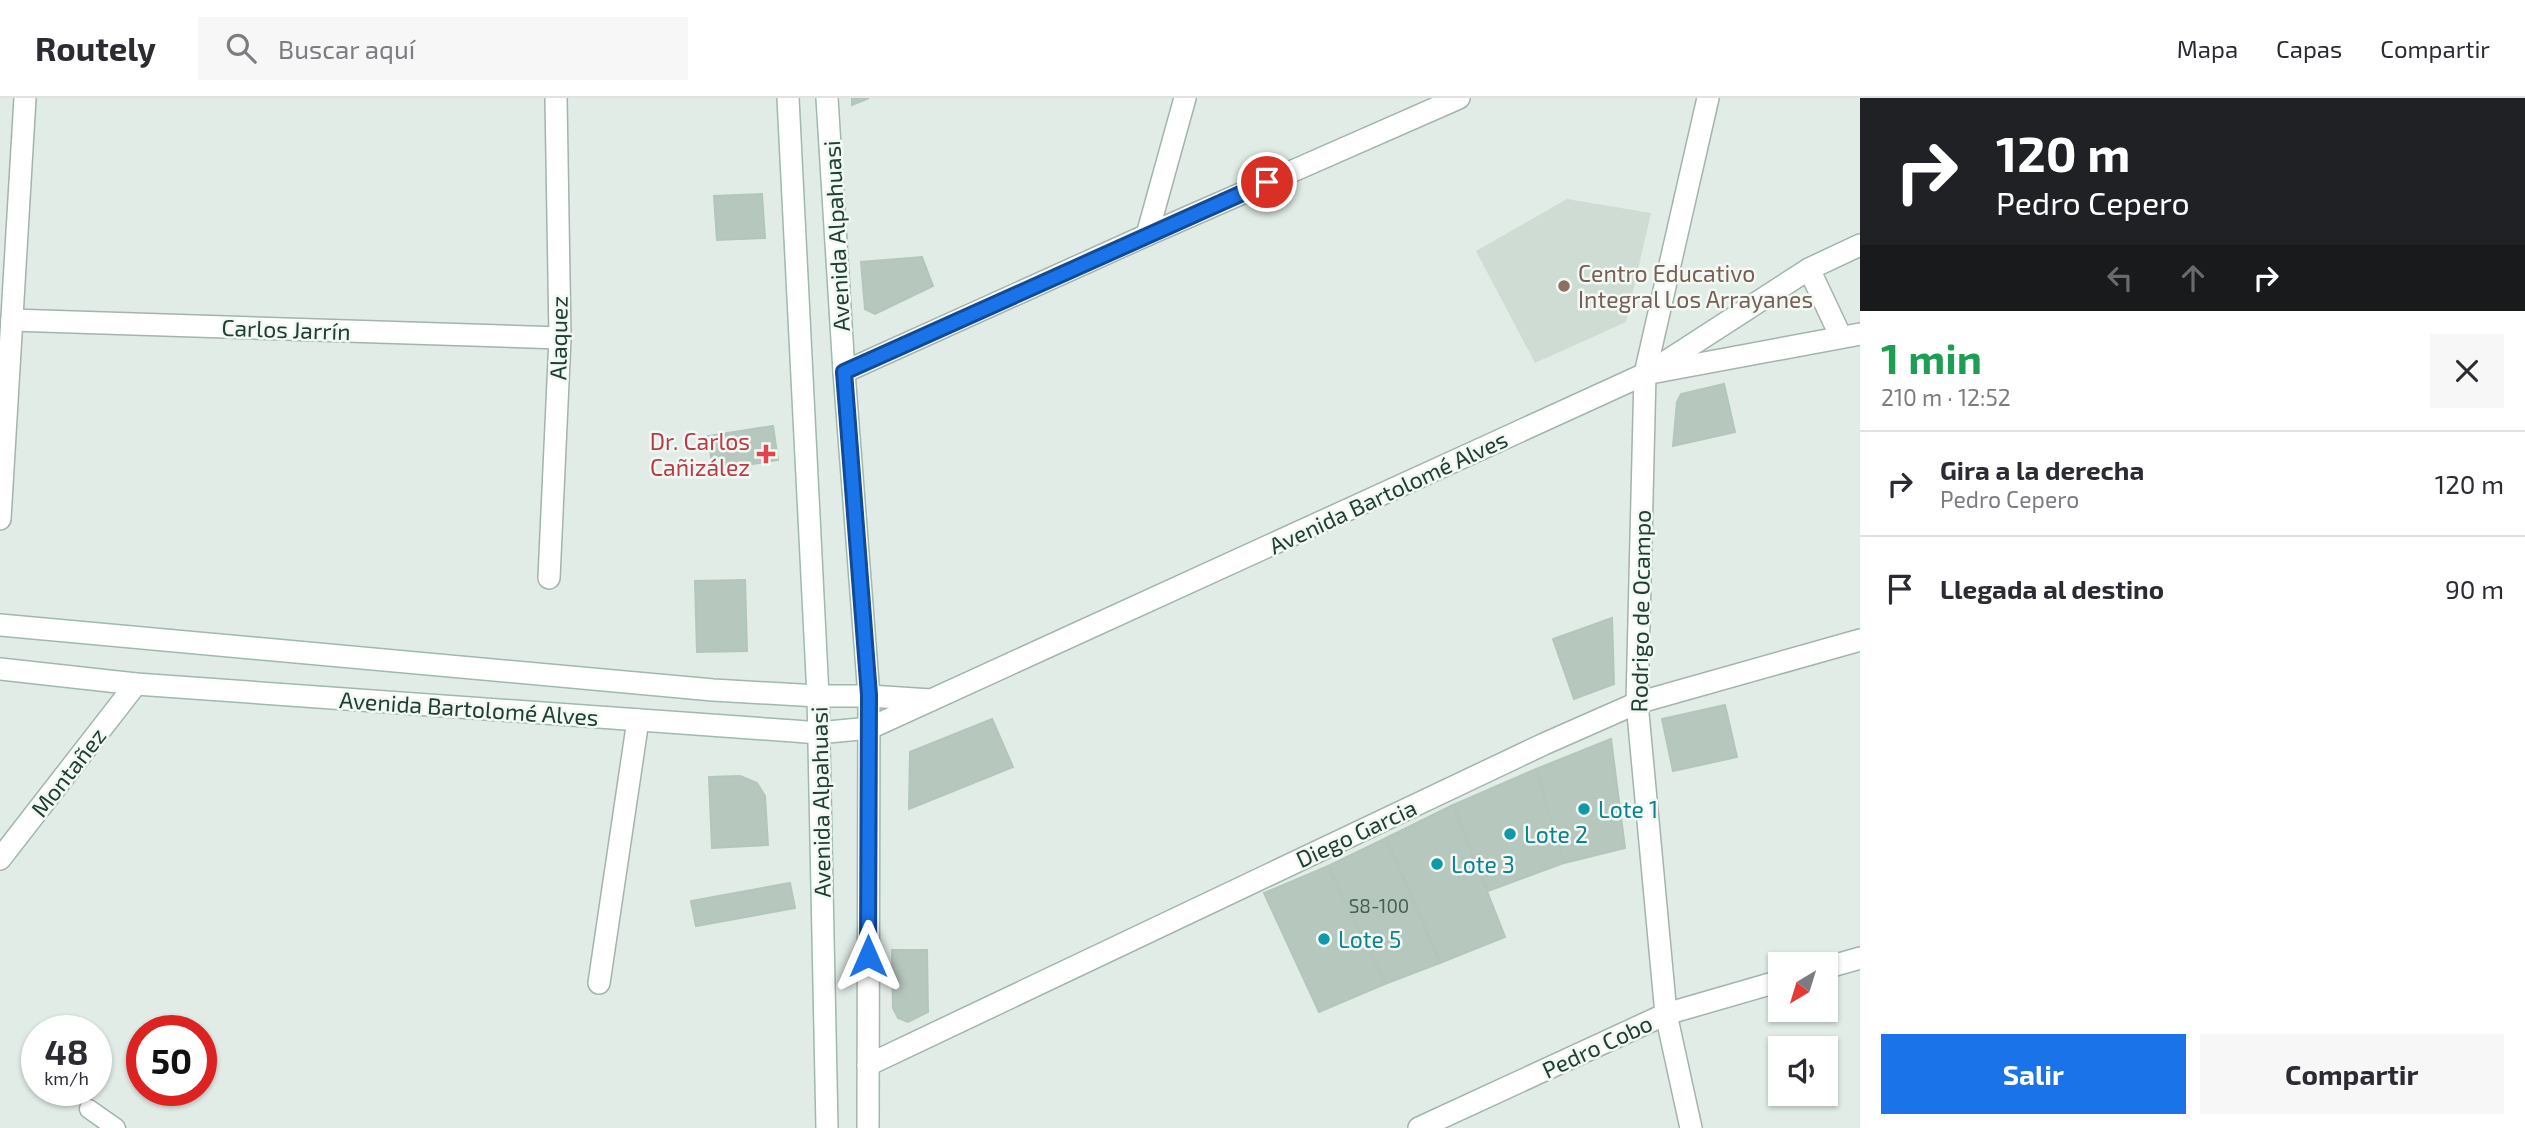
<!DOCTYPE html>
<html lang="es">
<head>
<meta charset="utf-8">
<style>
	:root { --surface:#fff; --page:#f7f7f7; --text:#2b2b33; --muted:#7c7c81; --line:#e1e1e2; --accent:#1a73e8 }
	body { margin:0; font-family:"Exo 2",sans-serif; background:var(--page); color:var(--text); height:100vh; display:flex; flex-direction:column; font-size:26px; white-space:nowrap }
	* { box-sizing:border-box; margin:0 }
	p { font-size:23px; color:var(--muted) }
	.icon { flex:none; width:38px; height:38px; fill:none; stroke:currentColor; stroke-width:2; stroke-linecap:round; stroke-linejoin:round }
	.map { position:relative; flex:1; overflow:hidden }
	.details { display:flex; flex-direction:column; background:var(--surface); width:665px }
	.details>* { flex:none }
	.banner { background:#202124; color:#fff; overflow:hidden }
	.needle { width:46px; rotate:218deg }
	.buttons { position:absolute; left:1768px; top:854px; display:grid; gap:14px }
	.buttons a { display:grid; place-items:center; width:70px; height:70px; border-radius:0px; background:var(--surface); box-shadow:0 2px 5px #0004; font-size:35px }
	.speed { position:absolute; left:21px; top:917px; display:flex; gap:14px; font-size:35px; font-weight:700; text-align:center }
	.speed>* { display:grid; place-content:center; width:91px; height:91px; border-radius:50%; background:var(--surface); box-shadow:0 2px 5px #0004; line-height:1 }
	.speed small { font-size:18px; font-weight:400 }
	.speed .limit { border:10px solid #d22; background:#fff; color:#111 }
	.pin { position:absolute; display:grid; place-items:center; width:60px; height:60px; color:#fff; margin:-30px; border:4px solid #fff; border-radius:50%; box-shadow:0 2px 7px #0007 }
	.me { position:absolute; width:77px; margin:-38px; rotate:0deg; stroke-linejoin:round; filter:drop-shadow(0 0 5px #0008) }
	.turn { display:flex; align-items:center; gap:24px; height:147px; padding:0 21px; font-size:32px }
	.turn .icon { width:91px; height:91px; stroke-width:2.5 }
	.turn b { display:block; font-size:49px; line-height:60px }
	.lanes { display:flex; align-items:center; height:66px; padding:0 21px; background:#0003; justify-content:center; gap:35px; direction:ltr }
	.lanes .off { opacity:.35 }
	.round { display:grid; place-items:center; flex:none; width:74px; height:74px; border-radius:0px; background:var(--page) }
	.headline { display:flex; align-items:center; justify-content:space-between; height:119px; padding:0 21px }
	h1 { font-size:42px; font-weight:700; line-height:52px; color:#1e9e55 }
	.cta { display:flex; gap:14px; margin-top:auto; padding:14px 21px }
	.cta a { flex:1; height:80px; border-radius:0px; background:var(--accent); color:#fff; font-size:28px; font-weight:700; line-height:80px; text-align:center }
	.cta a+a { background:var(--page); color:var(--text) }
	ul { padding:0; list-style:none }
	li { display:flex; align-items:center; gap:21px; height:105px; padding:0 21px; border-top:2px solid var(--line) }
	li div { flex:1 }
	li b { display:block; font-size:26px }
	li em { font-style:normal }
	header { display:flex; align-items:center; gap:42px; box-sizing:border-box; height:98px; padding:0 35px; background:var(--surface); border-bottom:2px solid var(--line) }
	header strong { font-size:33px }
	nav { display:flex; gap:38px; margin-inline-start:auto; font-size:24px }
	.search { width:490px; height:63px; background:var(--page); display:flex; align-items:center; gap:18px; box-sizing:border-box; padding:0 24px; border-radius:0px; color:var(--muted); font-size:26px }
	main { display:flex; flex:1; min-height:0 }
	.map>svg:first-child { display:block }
	.built { fill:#cfdcd4 }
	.building { fill:#b6c7be; stroke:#b3c6bb; stroke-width:2 }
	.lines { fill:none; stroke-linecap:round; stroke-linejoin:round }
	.service-casing { stroke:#a3b4ac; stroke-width:21 }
	.minor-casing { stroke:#a3b4ac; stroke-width:24 }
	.secondary-casing { stroke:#9fb9ac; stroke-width:24 }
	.service { stroke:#fff; stroke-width:18 }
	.minor { stroke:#fff; stroke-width:21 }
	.secondary { stroke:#fff; stroke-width:21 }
	.route-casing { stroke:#114b97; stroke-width:18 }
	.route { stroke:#1a73e8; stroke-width:12 }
	.education-dot { fill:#8d6e63; stroke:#f2f9f4; stroke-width:2.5 }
	.health-dot { fill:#e0444e; stroke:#f2f9f4; stroke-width:2.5 }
	.culture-dot { fill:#0f9aa8; stroke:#f2f9f4; stroke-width:2.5 }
	.labels { text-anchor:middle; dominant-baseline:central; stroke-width:5; stroke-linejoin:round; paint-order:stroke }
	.number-label { font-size:19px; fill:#466055 }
	.street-label { font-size:23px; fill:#203e32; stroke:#f2f9f4 }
	.education-label { font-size:23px; fill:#785e54; stroke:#f2f9f4; text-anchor:start }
	.health-label { font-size:23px; fill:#be3a42; stroke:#f2f9f4; text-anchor:end }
	.culture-label { font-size:23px; fill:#0d838f; stroke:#f2f9f4; text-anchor:start }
</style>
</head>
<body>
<header>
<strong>Routely</strong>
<div class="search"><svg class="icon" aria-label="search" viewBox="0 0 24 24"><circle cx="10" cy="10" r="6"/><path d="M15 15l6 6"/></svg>Buscar aquí</div>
<nav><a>Mapa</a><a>Capas</a><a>Compartir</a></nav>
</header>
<main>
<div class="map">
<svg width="1860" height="1030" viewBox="0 0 1860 1030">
	<rect width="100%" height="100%" fill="#e1ece6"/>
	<!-- built -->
	<polygon class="built" points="1567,101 1651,115 1626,224 1535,265 1476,153"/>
	<!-- building -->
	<g class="building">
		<polygon points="852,0 869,0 852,7"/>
		<polygon points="762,96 765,140 717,142 714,98"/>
		<polygon points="922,159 933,188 875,216 865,211 861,164"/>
		<polygon points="1724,286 1735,334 1673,348 1677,304 1681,296"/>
		<polygon points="773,328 778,362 713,372 708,338"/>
		<polygon points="745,482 747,553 697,554 695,483"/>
		<polygon points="1612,520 1614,586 1574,601 1553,541"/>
		<polygon points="1725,607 1737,659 1673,673 1662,621"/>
		<polygon points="992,621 1013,669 909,711 910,654"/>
		<polygon points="1611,641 1625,750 1564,765 1536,671"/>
		<polygon points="1536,671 1564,765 1488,793 1453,707"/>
		<polygon points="740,678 757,685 765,698 768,747 712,750 709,679"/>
		<polygon points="1453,707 1505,839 1440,865 1386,740"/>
		<polygon points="1386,740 1440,865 1385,886 1328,768"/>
		<polygon points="1328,768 1385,886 1319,914 1264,795"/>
		<polygon points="790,785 795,810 696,828 691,803"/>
		<polygon points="892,852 927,852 928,914 908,924 898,920 893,910"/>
	</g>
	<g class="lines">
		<!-- service casing -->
		<g class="service-casing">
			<polyline id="service" points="89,1011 116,1030"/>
		</g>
		<!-- minor casing -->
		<g class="minor-casing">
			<g id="minor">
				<polyline points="1147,137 1185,0"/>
				<polyline points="1809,171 1841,239"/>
				<polyline points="12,222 560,240"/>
				<polyline points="1656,270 1809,171 1860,147"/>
				<polyline points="844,274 1147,137 1459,0"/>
				<polyline points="0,421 25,0"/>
				<polyline points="549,480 560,240 556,0"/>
				<polyline points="869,598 931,602"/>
				<polyline points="870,630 1645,276 1860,236"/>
				<polyline points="0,761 136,586"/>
				<polyline points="1825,870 1860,860"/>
				<polyline points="599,885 638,622"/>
				<polyline points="868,967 1544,646 1637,605 1860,542"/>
				<polyline points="1419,1030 1666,916 1780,883"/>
				<polyline points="1691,1030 1666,916 1637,605 1645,276 1708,0"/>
			</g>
		</g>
		<!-- secondary casing -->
		<g class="secondary-casing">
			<g id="secondary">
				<polyline points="788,0 818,598 827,1030"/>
				<polyline points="827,0 844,274 869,598 868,1030"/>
				<polyline points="0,527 713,592 818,598 869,598"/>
				<polyline points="0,571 136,586 794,633 818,635 870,630"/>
			</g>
		</g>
		<!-- service -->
		<use href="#service" class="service"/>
		<!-- minor -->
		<use href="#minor" class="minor"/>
		<!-- secondary -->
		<use href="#secondary" class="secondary"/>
	</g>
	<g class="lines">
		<!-- route casing -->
		<g class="route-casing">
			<polyline id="route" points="868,858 869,597 844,274 1267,84"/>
		</g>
		<!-- route -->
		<use href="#route" class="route"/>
	</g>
	<!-- markers -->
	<circle class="education-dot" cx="1564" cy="188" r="7"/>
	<path class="health-dot" d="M762.5 345.5h7v7h7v7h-7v7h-7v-7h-7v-7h7z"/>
	<g class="culture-dot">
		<circle cx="1584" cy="711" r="7"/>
		<circle cx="1510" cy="736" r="7"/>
		<circle cx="1437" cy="766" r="7"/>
		<circle cx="1324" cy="841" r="7"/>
	</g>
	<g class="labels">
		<!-- number labels -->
		<g class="number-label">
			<text x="1379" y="807">S8-100</text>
		</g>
		<!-- street labels -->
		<g class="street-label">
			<text transform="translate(836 138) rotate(-93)">Avenida Alpahuasi</text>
			<text transform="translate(286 231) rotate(2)">Carlos Jarrín</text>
			<text transform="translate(558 240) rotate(-89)">Alaquez</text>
			<text transform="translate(1388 394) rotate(-25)">Avenida Bartolomé Alves</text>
			<text transform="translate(1640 513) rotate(-89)">Rodrigo de Ocampo</text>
			<text transform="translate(469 610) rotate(4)">Avenida Bartolomé Alves</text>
			<text transform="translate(68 674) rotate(-52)">Montañez</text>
			<text transform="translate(820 704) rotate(-91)">Avenida Alpahuasi</text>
			<text transform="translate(1356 735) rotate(-25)">Diego Garcia</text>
			<text transform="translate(1597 948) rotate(-25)">Pedro Cobo</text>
		</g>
		<!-- education labels -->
		<g class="education-label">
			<text x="1578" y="175">Centro Educativo<tspan x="1578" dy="26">Integral Los Arrayanes</tspan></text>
		</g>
		<!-- health labels -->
		<g class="health-label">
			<text x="750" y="343">Dr. Carlos<tspan x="750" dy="26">Cañizález</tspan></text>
		</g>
		<!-- culture labels -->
		<g class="culture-label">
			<text x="1598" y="711">Lote 1</text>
			<text x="1524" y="736">Lote 2</text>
			<text x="1451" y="766">Lote 3</text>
			<text x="1338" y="841">Lote 5</text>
		</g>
	</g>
</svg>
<div class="buttons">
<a><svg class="needle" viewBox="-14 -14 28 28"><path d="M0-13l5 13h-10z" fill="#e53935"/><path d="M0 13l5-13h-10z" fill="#7c7c81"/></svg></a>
<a><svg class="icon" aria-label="sound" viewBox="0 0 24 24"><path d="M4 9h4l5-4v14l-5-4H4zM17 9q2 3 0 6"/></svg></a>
</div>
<div class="speed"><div>48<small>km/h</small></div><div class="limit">50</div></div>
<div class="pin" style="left:1267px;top:84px;background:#d93025"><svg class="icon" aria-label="arrive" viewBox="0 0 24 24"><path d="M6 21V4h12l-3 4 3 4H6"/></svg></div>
<svg class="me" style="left:868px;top:858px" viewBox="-20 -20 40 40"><path d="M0-17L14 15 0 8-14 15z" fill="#1a73e8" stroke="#fff" stroke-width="4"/></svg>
</div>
<section class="details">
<div class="banner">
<div class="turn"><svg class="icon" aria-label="right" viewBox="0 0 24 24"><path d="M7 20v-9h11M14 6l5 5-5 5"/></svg><div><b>120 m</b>Pedro Cepero</div></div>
<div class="lanes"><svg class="icon off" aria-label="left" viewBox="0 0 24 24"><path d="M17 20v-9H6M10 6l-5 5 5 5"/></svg><svg class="icon off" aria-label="ahead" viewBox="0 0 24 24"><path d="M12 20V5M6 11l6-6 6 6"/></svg><svg class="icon" aria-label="right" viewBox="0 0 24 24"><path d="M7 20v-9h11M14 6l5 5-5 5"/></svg></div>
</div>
<div class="headline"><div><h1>1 min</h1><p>210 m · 12:52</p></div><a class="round"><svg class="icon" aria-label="close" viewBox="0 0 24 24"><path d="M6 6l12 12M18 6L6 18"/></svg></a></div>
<ul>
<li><svg class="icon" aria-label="right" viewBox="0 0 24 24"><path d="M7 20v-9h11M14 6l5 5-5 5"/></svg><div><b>Gira a la derecha</b><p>Pedro Cepero</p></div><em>120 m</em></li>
<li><svg class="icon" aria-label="arrive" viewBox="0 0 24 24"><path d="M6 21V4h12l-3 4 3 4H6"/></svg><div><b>Llegada al destino</b></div><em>90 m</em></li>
</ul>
<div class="cta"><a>Salir</a><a>Compartir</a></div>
</section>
</main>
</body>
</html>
